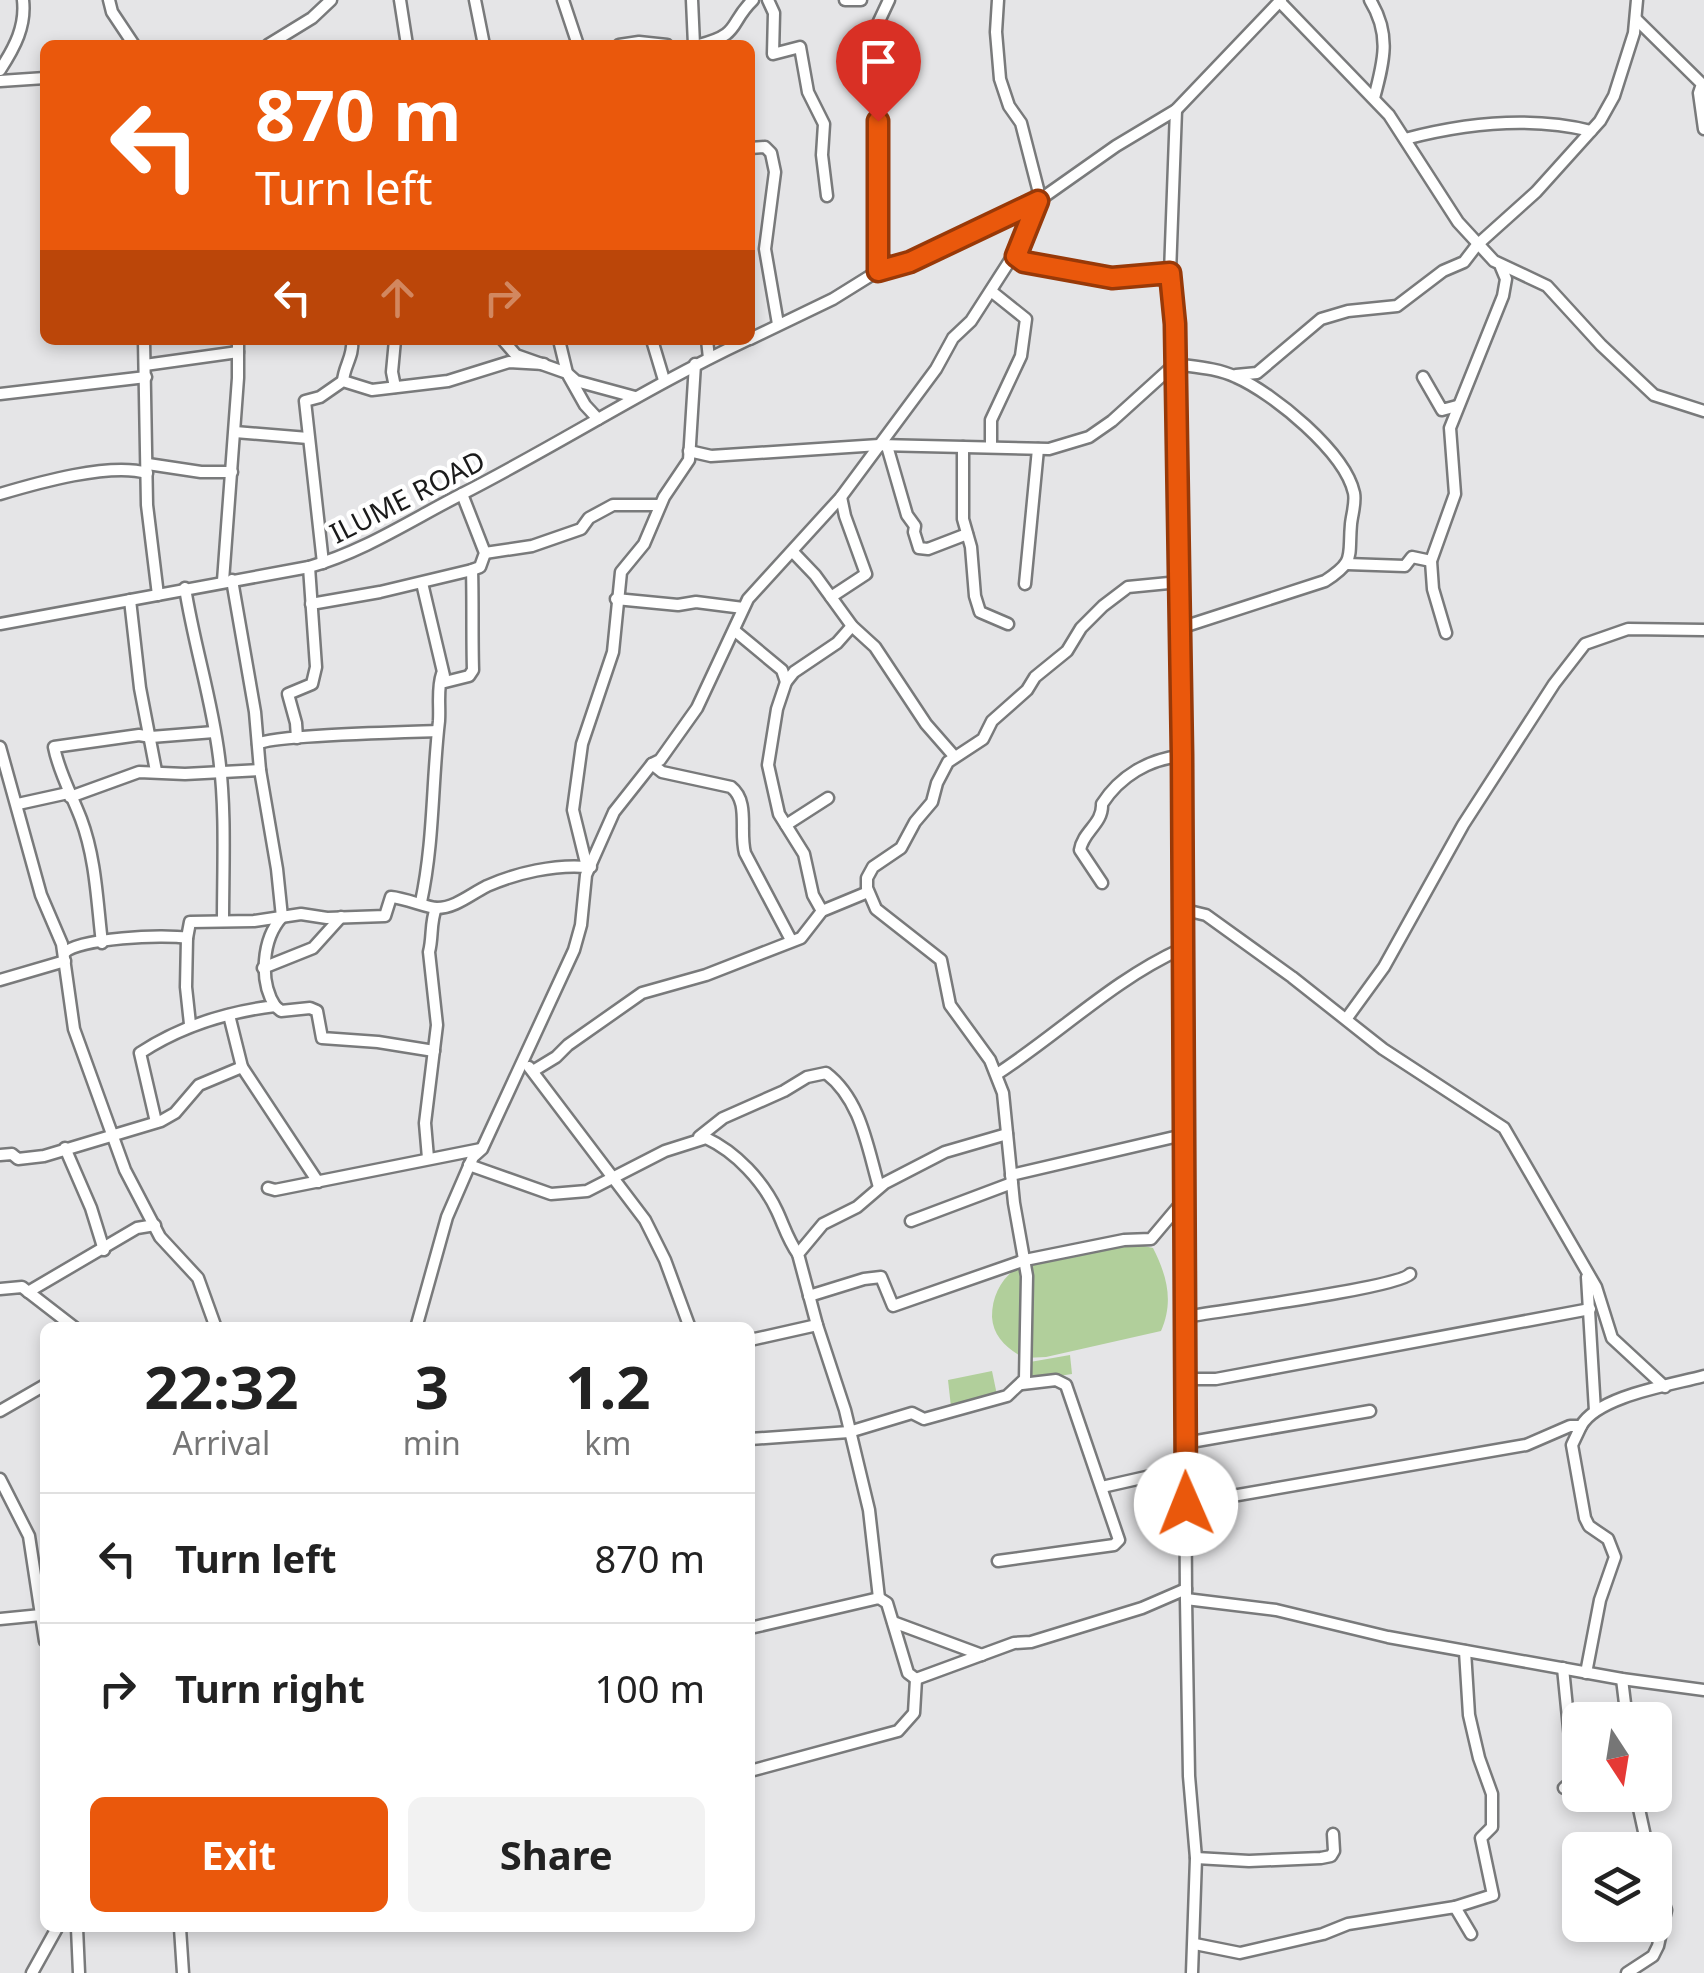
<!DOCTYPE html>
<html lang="en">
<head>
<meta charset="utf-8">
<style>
	:root { --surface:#fff; --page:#f2f2f2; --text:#222; --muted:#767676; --line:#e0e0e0; --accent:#ea580c }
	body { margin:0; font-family:"Noto Sans",sans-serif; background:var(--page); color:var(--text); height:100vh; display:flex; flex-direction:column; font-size:38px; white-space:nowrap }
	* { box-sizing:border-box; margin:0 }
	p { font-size:32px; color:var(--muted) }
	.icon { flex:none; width:55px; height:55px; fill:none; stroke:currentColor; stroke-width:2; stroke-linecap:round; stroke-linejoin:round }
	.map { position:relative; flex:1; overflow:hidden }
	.panel { position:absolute; left:40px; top:1322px; width:715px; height:610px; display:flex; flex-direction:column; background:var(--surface); border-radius:15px; box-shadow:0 5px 15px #0003 }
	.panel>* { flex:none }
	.banner { position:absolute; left:40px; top:40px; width:715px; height:305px; border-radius:15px; box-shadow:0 5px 15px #0003; background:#ea580c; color:#fff; overflow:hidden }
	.needle { width:65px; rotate:168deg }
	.tools { position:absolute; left:1562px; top:1702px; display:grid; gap:20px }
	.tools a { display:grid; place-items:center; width:110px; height:110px; border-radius:15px; background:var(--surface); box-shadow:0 5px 15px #0003; font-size:50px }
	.pin { position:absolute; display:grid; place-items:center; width:85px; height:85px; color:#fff; margin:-102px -42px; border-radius:50% 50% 50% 0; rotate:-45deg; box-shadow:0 0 10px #0007 }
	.pin .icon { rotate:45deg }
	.me { position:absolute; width:110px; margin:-55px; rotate:359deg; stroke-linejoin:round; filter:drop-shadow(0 0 8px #0008) }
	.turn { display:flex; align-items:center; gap:35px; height:210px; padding:0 50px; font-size:45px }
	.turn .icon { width:130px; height:130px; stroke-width:2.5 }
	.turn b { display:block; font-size:70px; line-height:85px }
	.lanes { display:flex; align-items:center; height:95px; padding:0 50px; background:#0003; justify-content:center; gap:50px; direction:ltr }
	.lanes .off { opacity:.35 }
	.eta { display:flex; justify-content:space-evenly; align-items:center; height:170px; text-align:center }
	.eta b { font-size:60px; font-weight:700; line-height:70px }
	.cta { display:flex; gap:20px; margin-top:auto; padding:20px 50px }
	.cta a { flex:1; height:115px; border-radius:15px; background:var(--accent); color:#fff; font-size:40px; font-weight:700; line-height:115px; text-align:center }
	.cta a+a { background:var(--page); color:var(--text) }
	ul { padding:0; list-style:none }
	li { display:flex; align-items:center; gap:30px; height:130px; padding:0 50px; border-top:2px solid var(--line) }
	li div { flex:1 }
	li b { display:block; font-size:38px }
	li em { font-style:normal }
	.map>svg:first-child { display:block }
	.green { fill:#b1cf9b }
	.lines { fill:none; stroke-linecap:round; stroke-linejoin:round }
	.minor-casing { stroke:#797a7b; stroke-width:15 }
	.minor { stroke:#fff; stroke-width:10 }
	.route-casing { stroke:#983908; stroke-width:25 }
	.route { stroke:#ea580c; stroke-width:18 }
	.labels { text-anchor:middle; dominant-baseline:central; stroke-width:9; stroke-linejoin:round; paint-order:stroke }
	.street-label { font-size:28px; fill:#1b1b1b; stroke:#fff }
</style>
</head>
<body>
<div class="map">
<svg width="1704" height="1973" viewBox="0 0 1704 1973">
	<rect width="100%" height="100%" fill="#e5e5e7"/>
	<!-- green -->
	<g class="green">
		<path d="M1130,1243L1153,1248C1167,1276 1174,1301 1161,1331L1046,1357L1024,1358C1007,1349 993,1336 992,1317C992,1297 1000,1281 1015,1269C1030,1258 1108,1248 1130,1243Z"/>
		<polygon points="1070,1355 1072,1374 1032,1380 1030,1362"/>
		<polygon points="992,1371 997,1395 951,1407 948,1380"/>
	</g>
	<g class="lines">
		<!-- minor casing -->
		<g class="minor-casing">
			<g id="minor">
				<polyline points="109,0 112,12 134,45"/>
				<polyline points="400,0 407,45"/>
				<polyline points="475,0 484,45"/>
				<polyline points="563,0 578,45"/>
				<polyline points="692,0 694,45"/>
				<polyline points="768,0 774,13 773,54 800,47 808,92 824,124 822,155 827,196"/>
				<polyline points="845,0 861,0"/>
				<path d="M1370,0C1391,34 1384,61 1374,98"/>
				<polyline points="1280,2 1389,115 1458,222 1494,261 1547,286 1601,345 1654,395 1704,411"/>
				<polyline points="1636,19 1702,84 1699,93 1704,129"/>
				<polyline points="268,45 312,18 331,0"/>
				<polyline points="619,45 639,42 667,45"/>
				<path d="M699,45C742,34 728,24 753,0"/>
				<path d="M0,70C15,47 26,26 23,0"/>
				<polyline points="0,81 45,78"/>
				<polyline points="1176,110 1170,273 1175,324 1181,756 1186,1599 1189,1776 1196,1858 1192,1973"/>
				<path d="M1405,139C1466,123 1530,116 1591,131"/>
				<polyline points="750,148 765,147 771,153 775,172 765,249 778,324"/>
				<polyline points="1016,255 1024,262 1112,278 1170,273"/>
				<polyline points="878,271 878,121 873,47 874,32 889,0"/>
				<polyline points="750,339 833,299 878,271 910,262 1038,201 1116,146 1176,110 1281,0"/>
				<polyline points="144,340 147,505 158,595"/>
				<polyline points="395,340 392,372 395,387"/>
				<polyline points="503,340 516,355 567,373 585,405 598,419"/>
				<polyline points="559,340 567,373 576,381 635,397"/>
				<polyline points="652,340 664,380"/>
				<polyline points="707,340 709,358"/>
				<polyline points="145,365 238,352"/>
				<polyline points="1236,375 1257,373 1321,319 1348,311 1397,306 1443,271 1464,262 1477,245 1536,192 1600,121 1614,96 1634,33 1637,0"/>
				<polyline points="1423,377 1442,410 1457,406"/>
				<path d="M343,381C344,366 354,356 352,340"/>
				<polyline points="0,394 146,377"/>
				<polyline points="235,432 308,438"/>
				<polyline points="887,446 907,515 915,526 914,532 919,548 928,549 967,534"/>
				<polyline points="963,447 963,519 971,547 975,596 980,612 1008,624"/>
				<polyline points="991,447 991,420 1021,356 1026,319 991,291"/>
				<path d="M689,451L711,456L879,445L1049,449L1089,437L1112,421L1175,364C1195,367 1217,368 1236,377C1273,393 1345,452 1354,493C1356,503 1352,514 1351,524C1348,557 1356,561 1325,581L1180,628"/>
				<polyline points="148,464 201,472 232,472"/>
				<path d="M0,494C37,483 110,462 147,473"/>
				<polyline points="793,552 815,575 852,626 875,647 926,724 954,756"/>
				<polyline points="485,553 532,546 581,529 589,518 613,505 660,505"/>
				<polyline points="323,563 305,401 320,397 343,381 372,390 448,381 509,362 544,364"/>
				<polyline points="1347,564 1405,566 1412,557 1431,561"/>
				<polyline points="223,581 238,378 238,340"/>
				<polyline points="422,583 444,676"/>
				<polyline points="1025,584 1038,449"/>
				<path d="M185,588C194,645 212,700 219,757C226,811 223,866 223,921"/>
				<polyline points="831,597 866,574 845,516 841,497"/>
				<polyline points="616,599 678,605 696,602 743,608"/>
				<polyline points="130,600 140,688 156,771"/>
				<polyline points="311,604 380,592 472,570"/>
				<path d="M0,624L309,567C365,551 411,520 462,494C558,445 649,386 747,340"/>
				<polyline points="735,631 782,670 786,682"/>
				<polyline points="1446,633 1433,589 1431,561 1455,494 1450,428 1503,296 1506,279 1501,267"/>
				<polyline points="297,738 296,723 288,694 312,684 316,667 309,567"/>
				<path d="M258,744C271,735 409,732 437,731"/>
				<polyline points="0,747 41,895 62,944 74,1029 125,1170 160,1237 198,1278 216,1328"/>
				<path d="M652,764L662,772L731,787C750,802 739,831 745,853L791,940"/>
				<polyline points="70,797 139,772 185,774 260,770"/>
				<polyline points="18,804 68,793"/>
				<polyline points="786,825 828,798"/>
				<polyline points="591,867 587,867 573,810 582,744 613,652 621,572 644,544 664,497 689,460 695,364"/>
				<path d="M1102,883L1080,850C1083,831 1103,824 1102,804C1120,776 1149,759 1181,756"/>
				<path d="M421,902C434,842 432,781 439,721C440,705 437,688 442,674L445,682L469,676L473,670C472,636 473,602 472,570L480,567L485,553L462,494"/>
				<polyline points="1181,909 1206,915 1292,977 1383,1049 1504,1128 1596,1287 1612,1338 1665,1387"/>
				<polyline points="822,911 813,895 804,854 779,814 768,765 777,709 786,682 794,672 837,643 852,626"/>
				<polyline points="187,938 186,987 190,1024"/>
				<path d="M102,943C97,902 96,859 81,819C72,795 59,773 54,747L139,735L151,737L214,732"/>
				<path d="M64,953C79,938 164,934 187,938L190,922L254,921L301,914L327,918L385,916L391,897C405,898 428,908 437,908C455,908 471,894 487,886C516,873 556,864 587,867"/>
				<polyline points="263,968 313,948 341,917"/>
				<polyline points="0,980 65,961"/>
				<polyline points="275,1006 281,1011 310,1008 317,1011 322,1038 378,1042 434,1051"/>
				<polyline points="229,1015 242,1067 318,1182"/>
				<polyline points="1347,1018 1384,967 1463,825 1554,684 1585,644 1628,629 1704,630"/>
				<polyline points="529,1067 645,1220 665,1260 690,1328"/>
				<polyline points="533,1071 556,1057 568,1045 642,993 706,975 801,938 822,911 868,892"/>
				<path d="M997,1074C1060,1033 1113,980 1181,949"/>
				<path d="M156,1122L140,1053C181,1026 226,1012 275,1006C259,981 262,939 282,917L277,869L260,770L255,712L232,580"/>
				<path d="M699,1137L723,1118L784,1091L807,1077L826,1073C861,1100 867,1146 879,1187"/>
				<polyline points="65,1148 91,1208 104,1250"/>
				<polyline points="0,1155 12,1154 18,1159 44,1156 161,1121 175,1113 199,1085 242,1067"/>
				<path d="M428,1158L425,1123L437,1025L429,952C433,937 430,923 436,908"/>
				<path d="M469,1165L551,1194L587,1191L665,1151L706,1138C736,1152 763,1181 777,1211C784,1226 788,1240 798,1254"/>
				<polyline points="1011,1175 1183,1135"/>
				<polyline points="268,1188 275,1190 481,1149"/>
				<polyline points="911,1221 1012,1183"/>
				<polyline points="1587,1277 1595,1411"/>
				<polyline points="0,1289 22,1287 75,1328"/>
				<polyline points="28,1292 137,1228 155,1225"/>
				<polyline points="809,1296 864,1279 881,1277 893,1306 1025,1260 1124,1240 1151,1239 1183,1201"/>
				<path d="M1185,1317C1218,1311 1397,1288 1410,1274"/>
				<polyline points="416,1328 447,1217 473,1157 482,1149 574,950 581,925 586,875 614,812 652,764 660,760 697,708 748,599 841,497 936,369 953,338 971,321 1025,237 1038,201 1038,189 1021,123 1009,106 1000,79 996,32 998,0"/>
				<polyline points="750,1340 817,1325"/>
				<polyline points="1184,1379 1216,1379 1590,1309"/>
				<polyline points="0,1411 45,1385"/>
				<polyline points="1581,1426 1572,1445 1585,1518 1589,1526 1608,1539 1615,1557 1600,1600 1586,1673"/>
				<polyline points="750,1439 849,1432 912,1413 924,1419 1007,1396 1025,1379 1027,1276 1014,1203 1003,1093 990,1060 950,1005 941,960 876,909 867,888 867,878 873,867 901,848 915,822 932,802 937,783 948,762 983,739 992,721 1027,690 1035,677 1067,651 1081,628 1103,606 1128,587 1179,582"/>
				<polyline points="1185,1443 1370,1411"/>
				<polyline points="0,1479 29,1536 45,1641"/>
				<polyline points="1102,1487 1186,1468"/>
				<path d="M1186,1504L1526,1445L1570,1426H1581C1598,1396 1671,1385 1704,1376"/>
				<polyline points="998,1561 1114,1545 1119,1540 1066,1385 1056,1380 1022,1384"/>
				<polyline points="879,1598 869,1510 845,1410 817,1325 798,1254 823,1224 857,1207 885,1183 945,1152 1007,1134"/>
				<polyline points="1186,1599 1276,1610 1388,1637 1622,1679 1704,1690"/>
				<polyline points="0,1619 41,1615"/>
				<polyline points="893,1622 982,1655"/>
				<polyline points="750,1628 879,1598 887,1603 908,1673 916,1679 1014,1643 1031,1642 1142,1608 1186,1589"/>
				<polyline points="1563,1668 1573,1768 1570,1783 1564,1788"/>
				<polyline points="1622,1679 1627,1720"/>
				<polyline points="750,1771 898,1731 914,1713 916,1679"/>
				<polyline points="1636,1795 1648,1850"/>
				<polyline points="1196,1858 1249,1861 1321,1858 1331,1856 1334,1851 1333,1834"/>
				<polyline points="1455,1907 1493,1895 1481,1838 1492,1827 1492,1794 1479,1758 1469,1715 1465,1651"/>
				<polyline points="77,1928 79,1973"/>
				<polyline points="180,1928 183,1973"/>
				<polyline points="1195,1944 1240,1953 1323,1934 1348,1924 1455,1907 1471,1934"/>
				<polyline points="32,1973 57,1928"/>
				<polyline points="1627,1973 1653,1956 1658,1946 1666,1910 1655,1877"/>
			</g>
		</g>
		<!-- minor -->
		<use href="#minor" class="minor"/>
	</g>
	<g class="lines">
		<!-- route casing -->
		<g class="route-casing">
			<polyline id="route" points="878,121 878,271 910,262 1038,201 1016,256 1024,262 1112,278 1170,273 1175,324 1182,756 1186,1504"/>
		</g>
		<!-- route -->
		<use href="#route" class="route"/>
	</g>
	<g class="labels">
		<!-- street labels -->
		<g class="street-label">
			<text transform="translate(407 496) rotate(-27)">ILUME ROAD</text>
		</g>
	</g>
</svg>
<div class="tools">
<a><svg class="needle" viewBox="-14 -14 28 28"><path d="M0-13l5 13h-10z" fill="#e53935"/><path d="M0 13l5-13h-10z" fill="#767676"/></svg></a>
<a><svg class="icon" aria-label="layers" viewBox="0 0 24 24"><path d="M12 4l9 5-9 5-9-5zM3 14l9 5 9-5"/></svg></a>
</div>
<div class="pin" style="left:878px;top:121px;background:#d93025"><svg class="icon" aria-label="arrive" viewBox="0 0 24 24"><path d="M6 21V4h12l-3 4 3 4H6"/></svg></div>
<svg class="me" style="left:1186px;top:1504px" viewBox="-20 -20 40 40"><circle r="19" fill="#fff"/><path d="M0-13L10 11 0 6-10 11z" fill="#ea580c"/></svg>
<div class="banner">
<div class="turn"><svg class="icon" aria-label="left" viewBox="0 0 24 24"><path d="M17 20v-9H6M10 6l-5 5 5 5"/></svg><div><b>870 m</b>Turn left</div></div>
<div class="lanes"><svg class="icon" aria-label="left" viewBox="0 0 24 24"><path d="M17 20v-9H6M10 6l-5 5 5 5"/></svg><svg class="icon off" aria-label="ahead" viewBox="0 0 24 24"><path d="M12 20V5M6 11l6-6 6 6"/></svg><svg class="icon off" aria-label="right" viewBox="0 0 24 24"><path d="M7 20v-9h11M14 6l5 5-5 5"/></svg></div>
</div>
<section class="panel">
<div class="eta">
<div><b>22:32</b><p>Arrival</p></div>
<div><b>3</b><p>min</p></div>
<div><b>1.2</b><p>km</p></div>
</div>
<ul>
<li><svg class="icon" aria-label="left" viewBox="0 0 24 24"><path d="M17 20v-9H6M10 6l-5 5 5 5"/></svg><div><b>Turn left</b></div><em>870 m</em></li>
<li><svg class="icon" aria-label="right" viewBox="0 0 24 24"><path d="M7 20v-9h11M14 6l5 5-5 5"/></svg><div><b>Turn right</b></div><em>100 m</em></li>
</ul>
<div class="cta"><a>Exit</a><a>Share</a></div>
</section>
</div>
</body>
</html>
